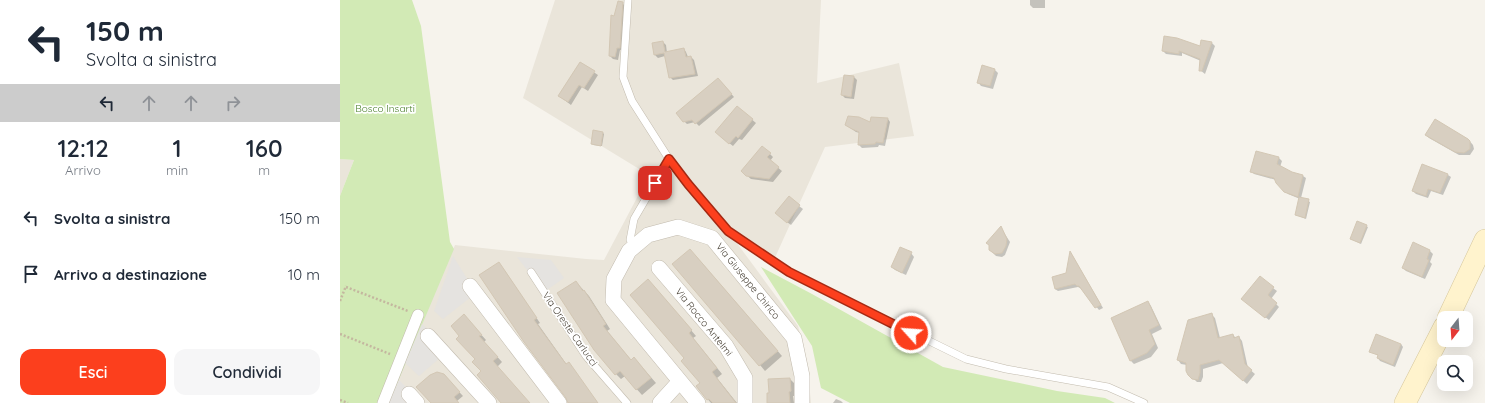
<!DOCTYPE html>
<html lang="it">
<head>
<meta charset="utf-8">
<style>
	:root { --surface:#fff; --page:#f6f6f7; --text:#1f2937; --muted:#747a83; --accent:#fc3f1d }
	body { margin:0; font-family:Quicksand,sans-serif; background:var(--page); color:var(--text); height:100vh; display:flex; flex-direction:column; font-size:15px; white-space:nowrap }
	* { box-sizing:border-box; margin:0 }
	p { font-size:13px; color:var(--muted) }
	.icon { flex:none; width:22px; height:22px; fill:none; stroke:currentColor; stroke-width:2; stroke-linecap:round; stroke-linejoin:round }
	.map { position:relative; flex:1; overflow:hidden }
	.details { display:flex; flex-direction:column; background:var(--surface); width:340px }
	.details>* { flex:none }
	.guide { background:#fff; color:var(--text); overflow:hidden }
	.needle { width:26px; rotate:197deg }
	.controls { position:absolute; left:1097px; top:311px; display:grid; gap:8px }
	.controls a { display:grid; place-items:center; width:36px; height:36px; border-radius:8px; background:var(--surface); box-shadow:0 4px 16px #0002; font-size:20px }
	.pin { position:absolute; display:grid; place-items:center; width:34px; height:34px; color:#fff; margin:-17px; border-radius:8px; box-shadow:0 2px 6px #0006 }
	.me { position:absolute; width:44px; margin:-22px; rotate:296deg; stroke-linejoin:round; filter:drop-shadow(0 0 3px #0008) }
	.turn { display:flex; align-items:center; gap:14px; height:84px; padding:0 20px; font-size:18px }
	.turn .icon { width:52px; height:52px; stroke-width:2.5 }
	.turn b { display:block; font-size:28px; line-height:34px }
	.lanes { display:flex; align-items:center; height:38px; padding:0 20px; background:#0003; justify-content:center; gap:20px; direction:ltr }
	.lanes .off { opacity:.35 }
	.eta { display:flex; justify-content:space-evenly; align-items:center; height:68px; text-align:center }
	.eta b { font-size:24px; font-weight:600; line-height:28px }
	.primary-button { display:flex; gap:8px; margin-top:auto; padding:8px 20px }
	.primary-button a { flex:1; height:46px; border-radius:12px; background:var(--accent); color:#fff; font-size:16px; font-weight:600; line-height:46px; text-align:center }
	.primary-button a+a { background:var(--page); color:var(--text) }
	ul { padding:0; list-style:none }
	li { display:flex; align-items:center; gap:12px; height:56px; padding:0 20px }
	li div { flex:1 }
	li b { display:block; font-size:15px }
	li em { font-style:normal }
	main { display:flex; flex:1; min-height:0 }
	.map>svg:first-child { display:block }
	.residential { fill:#eae5da }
	.green { fill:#d2eab5 }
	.parking { fill:#e5e3e0 }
	.shadow { fill:#0003 }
	.building { fill:#d8cfc1; stroke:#d3c7b4 }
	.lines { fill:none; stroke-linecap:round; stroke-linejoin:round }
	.service-casing { stroke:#c2bbae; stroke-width:8 }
	.pedestrian-casing { stroke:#c2bbae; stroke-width:12 }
	.minor-casing { stroke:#c2bbae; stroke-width:16 }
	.secondary-casing { stroke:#d6c79b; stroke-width:22 }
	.path { stroke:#c4b79f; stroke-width:2.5; stroke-dasharray:2 2; stroke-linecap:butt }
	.service { stroke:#fff; stroke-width:7 }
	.pedestrian { stroke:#fff; stroke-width:11 }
	.minor { stroke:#fff; stroke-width:15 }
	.secondary { stroke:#fff3cd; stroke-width:21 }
	.route-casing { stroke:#a42913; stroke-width:10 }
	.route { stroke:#fc3f1d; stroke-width:7 }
	.labels { text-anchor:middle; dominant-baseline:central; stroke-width:3.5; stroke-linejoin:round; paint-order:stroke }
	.park-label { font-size:10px; fill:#4a7f2a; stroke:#fff }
	.street-label { font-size:10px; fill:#4b4439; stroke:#fff }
</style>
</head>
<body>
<main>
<section class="details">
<div class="guide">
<div class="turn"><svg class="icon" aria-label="left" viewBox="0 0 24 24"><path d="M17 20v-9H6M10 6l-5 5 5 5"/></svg><div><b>150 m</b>Svolta a sinistra</div></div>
<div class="lanes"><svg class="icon" aria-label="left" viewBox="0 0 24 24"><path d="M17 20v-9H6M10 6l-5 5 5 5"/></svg><svg class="icon off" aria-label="ahead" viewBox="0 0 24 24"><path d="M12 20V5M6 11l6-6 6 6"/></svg><svg class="icon off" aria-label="ahead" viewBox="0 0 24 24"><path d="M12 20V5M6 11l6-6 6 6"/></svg><svg class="icon off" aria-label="right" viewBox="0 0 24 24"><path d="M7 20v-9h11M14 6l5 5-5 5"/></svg></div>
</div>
<div class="eta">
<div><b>12:12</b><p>Arrivo</p></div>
<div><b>1</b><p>min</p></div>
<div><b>160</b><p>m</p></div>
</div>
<ul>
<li><svg class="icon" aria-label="left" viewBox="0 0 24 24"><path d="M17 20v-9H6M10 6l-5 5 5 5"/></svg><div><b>Svolta a sinistra</b></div><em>150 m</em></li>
<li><svg class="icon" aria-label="arrive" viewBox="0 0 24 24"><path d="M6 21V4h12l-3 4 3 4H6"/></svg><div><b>Arrivo a destinazione</b></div><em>10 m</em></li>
</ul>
<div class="primary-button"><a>Esci</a><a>Condividi</a></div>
</section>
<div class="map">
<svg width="1145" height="403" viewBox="0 0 1145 403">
	<rect width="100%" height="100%" fill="#f6f3ec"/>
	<!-- residential -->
	<g class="residential">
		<polygon points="215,0 481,0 477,83 559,63 574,136 485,147 433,262 388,231 458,326 467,362 471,403 0,403 92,299 115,245 246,259 264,260 309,175 183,98"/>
		<polygon points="0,159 14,160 0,196"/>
	</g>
	<!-- green -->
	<g class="green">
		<polygon points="0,0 72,0 81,26 110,242 114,249 49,403 0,403 0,196 14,160 0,159"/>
		<polygon points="421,267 472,294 603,367 717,391 765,398 775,403 510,403 481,388 472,346"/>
	</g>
	<!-- parking -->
	<g class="parking">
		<polygon points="113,256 136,293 103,319 94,311"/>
		<polygon points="177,257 211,260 224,278 204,292"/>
		<polygon points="82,324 109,350 79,376 65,363"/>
		<polygon points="59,380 82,403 49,403"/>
	</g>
	<!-- shadow -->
	<g class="shadow">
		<polygon points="690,0 705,0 705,8 693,8 690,5"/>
		<polygon points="282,3 285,6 282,50 280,50 278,60 273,59 270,56 275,17"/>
		<polygon points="862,41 872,43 875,46 865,74 860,70 861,61 842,53 842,56 826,54 823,51 861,47"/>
		<polygon points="323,42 326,45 327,53 344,49 346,52 348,57 351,57 354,60 358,76 333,80 330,77 325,56 318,58 315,55 313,44"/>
		<polygon points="240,63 258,75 248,91 242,87 231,105 219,96"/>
		<polygon points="642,66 655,70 658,73 653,89 641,86 638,82"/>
		<polygon points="514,77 517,80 514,99 505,98 502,95"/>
		<polygon points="381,82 394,97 359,126 355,122 347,124 344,121"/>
		<polygon points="397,107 416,123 402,140 399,139 393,146 380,136"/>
		<polygon points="548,119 550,122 545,146 539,145 538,147 522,148 519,145 520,133 516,132 506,125 531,123"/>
		<polygon points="263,133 264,134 262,146 253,145 252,143"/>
		<polygon points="1086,135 1128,139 1133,145 1134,149 1130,155 1119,155 1089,138"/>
		<polygon points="430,154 433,157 430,161 442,171 433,182 411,179 405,174"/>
		<polygon points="939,158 942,161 940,167 952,173 963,176 966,178 961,198 970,202 966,219 956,215 960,199 948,194 936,180 914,174 912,172"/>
		<polygon points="1082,165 1108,175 1111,177 1103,195 1091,191 1088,198 1076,194 1073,191"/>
		<polygon points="459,206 463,209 451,225 439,216"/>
		<polygon points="1026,226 1028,227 1021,244 1011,239"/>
		<polygon points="661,228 670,242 665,255 662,257 656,256 650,250"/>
		<polygon points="1073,244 1090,251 1093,254 1090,262 1092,264 1085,279 1066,271 1063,268"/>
		<polygon points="571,253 574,257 566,275 555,270 552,267"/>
		<polygon points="731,253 763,308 759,310 742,289 738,287 718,291 715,289 727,274"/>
		<polygon points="355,255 442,356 425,371 334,264"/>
		<polygon points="163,268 200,323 198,324 227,365 258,403 229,403"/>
		<polygon points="236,282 249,296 270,329 267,331 291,360 294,358 316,383 302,395 285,376 281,379 276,374"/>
		<polygon points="313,286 356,336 353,338 382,374 377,378 397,403 371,403 357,387 361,384 346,359"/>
		<polygon points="933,288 937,291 931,299 939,307 929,320 906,302"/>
		<polygon points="808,302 811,306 822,329 812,334 818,348 811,357 794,364 791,361 772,318"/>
		<polygon points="872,315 875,318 880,338 893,335 896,338 899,337 902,341 908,368 915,374 907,384 883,363 863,369 863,377 861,382 857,382 847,372 847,365 841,364 838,360"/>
		<polygon points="129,321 146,340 144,342 162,362 157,367 189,403 163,403 121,336"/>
		<polygon points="1061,344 1063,347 1055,367 1040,361 1038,358 1039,356 1030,351"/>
		<polygon points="103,375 123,396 117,401 118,403 92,403"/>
		<polygon points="450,379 455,384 456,396 453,396 454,403 429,403 429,380"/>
		<polygon points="496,399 501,401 503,403 493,403"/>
	</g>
	<!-- building -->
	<g class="building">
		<polygon points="278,1 283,2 280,48 277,48 275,57 269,56 271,15 274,16"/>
		<polygon points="824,36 837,38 860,46 861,40 872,42 862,71 859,71 860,59 839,51 839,54 822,51"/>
		<polygon points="323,41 325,52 344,48 346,57 351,56 355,74 329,78 324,53 314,55 312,43"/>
		<polygon points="240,62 255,71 244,88 239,85 228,102 218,96"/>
		<polygon points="642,65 655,69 650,86 637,83"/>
		<polygon points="504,75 514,76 511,97 501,95"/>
		<polygon points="378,78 392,94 355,124 352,120 343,122 336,113"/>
		<polygon points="397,106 413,119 398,138 396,136 389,144 375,132"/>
		<polygon points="508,116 519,117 530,122 531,117 548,118 543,143 536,142 535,144 518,145 519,132 512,129 505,125"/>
		<polygon points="1095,119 1128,139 1130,141 1130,149 1124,153 1115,152 1085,135"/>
		<polygon points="253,130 263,132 261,146 251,144"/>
		<polygon points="422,146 431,153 427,157 439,167 429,179 406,176 401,171"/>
		<polygon points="916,151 939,157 937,164 952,172 963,175 958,197 944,192 936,183 934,178 910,172"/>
		<polygon points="1082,164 1108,174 1100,193 1088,189 1086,196 1072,191"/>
		<polygon points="449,196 460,205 447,223 435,213"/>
		<polygon points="959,197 969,199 965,218 955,215"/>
		<polygon points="1017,221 1027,225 1020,243 1010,239"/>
		<polygon points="661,226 667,239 666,246 662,253 655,254 649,250 649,245 646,243"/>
		<polygon points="1073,242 1090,250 1087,259 1089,260 1082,277 1062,268"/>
		<polygon points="560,247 572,252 562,273 551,267"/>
		<polygon points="350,249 438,351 419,366 332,264"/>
		<polygon points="730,251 761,305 755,308 739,286 737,286 735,284 715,289 712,277 726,273"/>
		<polygon points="159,262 197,318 194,320 226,364 229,362 258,403 228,403 226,398 184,342 139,275"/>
		<polygon points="920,276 934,287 928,295 937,303 925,318 901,299"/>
		<polygon points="308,279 352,330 349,333 377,368 372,372 396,403 373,403 369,399 367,400 356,386 360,383 341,361 344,358 290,295"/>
		<polygon points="236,281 243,291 244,290 266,324 263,326 291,360 294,357 311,378 296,390 280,371 275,375 254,350 217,293"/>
		<polygon points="808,301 819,325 809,330 815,344 807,353 790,361 771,318"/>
		<polygon points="872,313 878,338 893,334 894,338 899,336 905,364 912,370 903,381 879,360 860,365 860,373 858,380 852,379 848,375 846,371 846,363 837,360 848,320"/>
		<polygon points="124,314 142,335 139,336 158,357 153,361 190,403 161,403 137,375 141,371 132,362 135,359 116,339 119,336 111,326"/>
		<polygon points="1036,334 1061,344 1053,365 1037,358 1038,355 1029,352"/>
		<polygon points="97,372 104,374 120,392 114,397 119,403 91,403 76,387 90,375"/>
		<polygon points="450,378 451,391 449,392 450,403 427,403 427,393 429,393 428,379"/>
	</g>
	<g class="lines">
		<!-- service casing -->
		<g class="service-casing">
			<g id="service">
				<polyline points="288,0 283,77 292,101 329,159 348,185 388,231 449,272 626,359 666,369 768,387 804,403"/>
				<polyline points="296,245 290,240 294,219 329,159"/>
				<polyline points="191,272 246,356 287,403"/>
			</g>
		</g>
		<!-- pedestrian casing -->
		<g class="pedestrian-casing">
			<polyline id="pedestrian" points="43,403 78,315"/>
		</g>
		<!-- minor casing -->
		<g class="minor-casing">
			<g id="minor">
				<polyline points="319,268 386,346 405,378 405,403"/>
				<polyline points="130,286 219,403"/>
				<polyline points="88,336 149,403"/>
				<polyline points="69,394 77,403"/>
				<polyline points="320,403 339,382"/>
				<polyline points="358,403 273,300 274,279 289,251 308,235 338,227 372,238 454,338 462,376 462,403"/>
			</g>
		</g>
		<!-- secondary casing -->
		<g class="secondary-casing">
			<g id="secondary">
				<polyline points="1108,318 1145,240"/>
				<polyline points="1065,403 1104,327"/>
			</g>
		</g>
		<!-- path -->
		<g class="path">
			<polyline points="6,287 68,311"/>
			<polyline points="0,301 6,286"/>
			<polyline points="0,334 50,354"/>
			<polyline points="0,400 8,403"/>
		</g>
		<!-- service -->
		<use href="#service" class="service"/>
		<!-- pedestrian -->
		<use href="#pedestrian" class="pedestrian"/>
		<!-- minor -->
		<use href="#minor" class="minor"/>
		<!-- secondary -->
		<use href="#secondary" class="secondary"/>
	</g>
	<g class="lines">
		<!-- route casing -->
		<g class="route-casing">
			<polyline id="route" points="315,183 329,159 348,184 388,231 449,272 571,333"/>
		</g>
		<!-- route -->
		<use href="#route" class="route"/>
	</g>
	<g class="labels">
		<!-- park labels -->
		<g class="park-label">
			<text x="45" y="108">Bosco Insarti</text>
		</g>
		<!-- street labels -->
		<g class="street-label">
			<text transform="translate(408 281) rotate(51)">Via Giuseppe Chirico</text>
			<text transform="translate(364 322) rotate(51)">Via Rocco Antelmi</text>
			<text transform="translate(230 329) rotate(55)">Via Oreste Carlucci</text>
		</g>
	</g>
</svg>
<div class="controls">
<a><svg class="needle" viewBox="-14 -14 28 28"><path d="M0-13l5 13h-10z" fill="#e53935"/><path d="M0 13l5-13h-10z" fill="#747a83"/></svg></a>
<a><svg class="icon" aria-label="search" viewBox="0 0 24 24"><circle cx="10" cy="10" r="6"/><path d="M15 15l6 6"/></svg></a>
</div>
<div class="pin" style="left:315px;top:183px;background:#d93025"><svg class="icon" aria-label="arrive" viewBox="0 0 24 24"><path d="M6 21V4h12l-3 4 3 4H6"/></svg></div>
<svg class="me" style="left:571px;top:333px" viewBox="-20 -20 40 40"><circle r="17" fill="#fc3f1d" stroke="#fff" stroke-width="3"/><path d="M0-11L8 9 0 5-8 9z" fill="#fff"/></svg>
</div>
</main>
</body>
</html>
